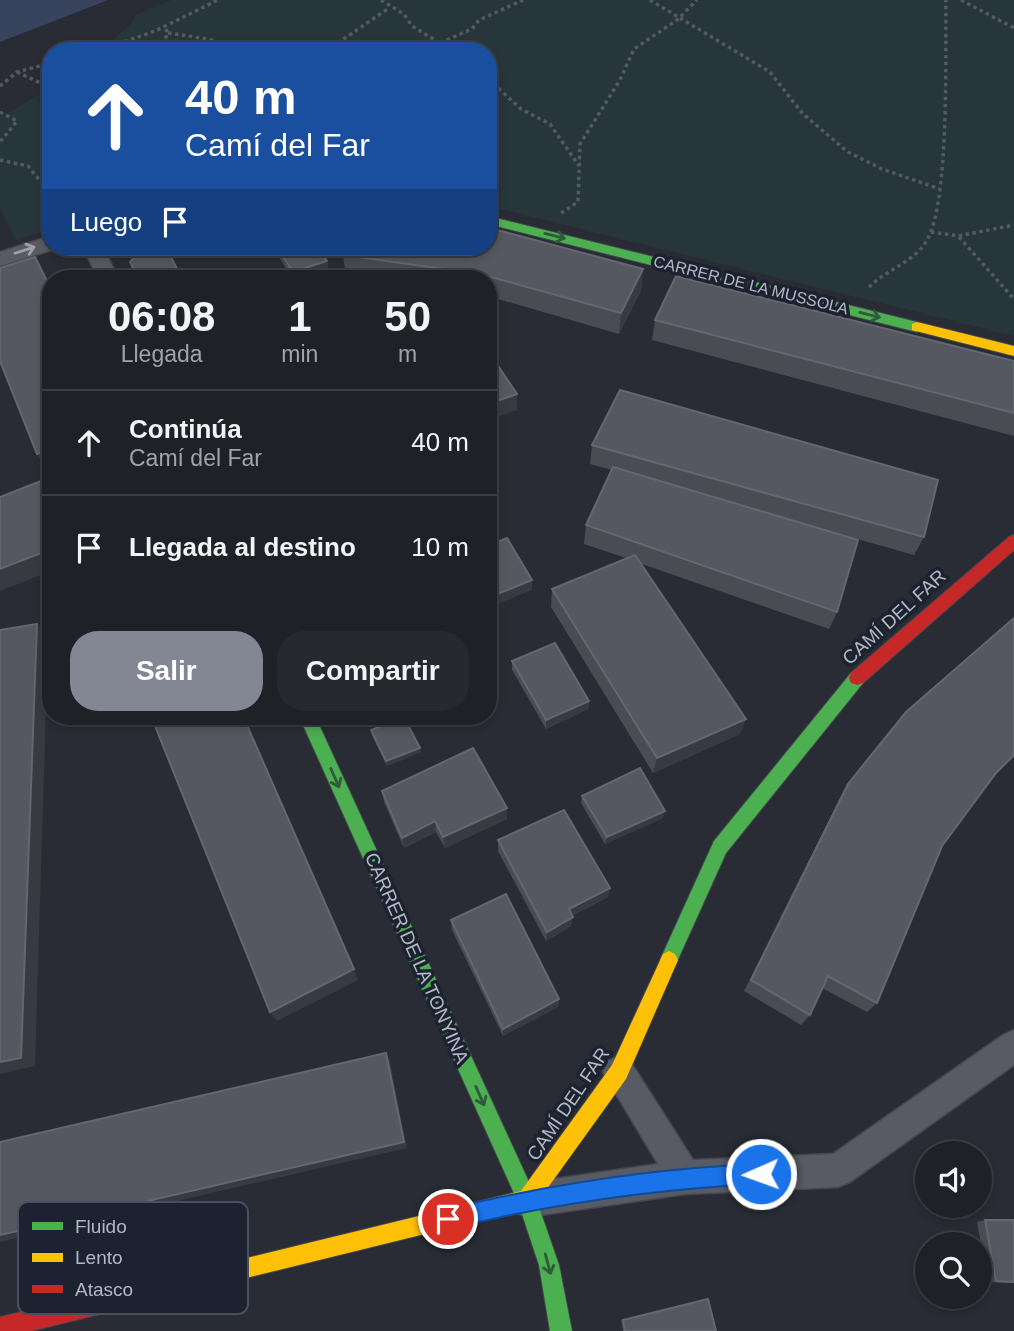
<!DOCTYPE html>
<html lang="es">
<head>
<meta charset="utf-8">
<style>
	:root { --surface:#1f2127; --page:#27292f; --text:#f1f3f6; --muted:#a1a3a7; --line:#3c3e44; --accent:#828793 }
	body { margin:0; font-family:Arial,sans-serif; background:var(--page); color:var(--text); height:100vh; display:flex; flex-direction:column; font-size:26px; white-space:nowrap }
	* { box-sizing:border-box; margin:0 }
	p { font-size:23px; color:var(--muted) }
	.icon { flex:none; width:38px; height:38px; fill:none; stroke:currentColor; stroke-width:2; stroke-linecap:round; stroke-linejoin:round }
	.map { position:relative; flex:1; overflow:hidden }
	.panel { position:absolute; left:42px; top:270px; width:455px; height:455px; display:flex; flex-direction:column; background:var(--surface); border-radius:28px; box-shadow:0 4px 10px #0003,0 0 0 2px var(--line) }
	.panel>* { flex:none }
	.guide { position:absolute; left:42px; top:42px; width:455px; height:214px; border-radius:28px; box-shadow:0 4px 10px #0003,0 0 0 2px var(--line); background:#1a4fa0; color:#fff; overflow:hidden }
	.buttons { position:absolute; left:915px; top:1141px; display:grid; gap:14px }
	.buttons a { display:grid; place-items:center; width:77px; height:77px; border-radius:50%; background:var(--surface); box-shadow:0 4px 10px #0003,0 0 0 2px var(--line); font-size:35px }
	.pin { position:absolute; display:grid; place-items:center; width:60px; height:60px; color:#fff; margin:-30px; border:4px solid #fff; border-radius:50%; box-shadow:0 2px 7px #0007 }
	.me { position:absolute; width:77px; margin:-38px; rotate:268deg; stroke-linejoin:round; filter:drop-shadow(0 0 5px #0008) }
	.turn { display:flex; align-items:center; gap:24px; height:147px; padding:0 28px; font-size:32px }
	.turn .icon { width:91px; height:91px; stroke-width:2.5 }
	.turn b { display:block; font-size:49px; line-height:60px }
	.then { display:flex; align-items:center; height:66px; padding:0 28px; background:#0003; gap:14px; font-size:26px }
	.eta { display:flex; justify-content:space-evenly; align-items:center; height:119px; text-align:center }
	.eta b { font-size:42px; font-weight:700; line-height:49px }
	.action { display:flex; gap:14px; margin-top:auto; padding:14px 28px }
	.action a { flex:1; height:80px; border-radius:28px; background:var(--accent); color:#fff; font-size:28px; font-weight:700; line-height:80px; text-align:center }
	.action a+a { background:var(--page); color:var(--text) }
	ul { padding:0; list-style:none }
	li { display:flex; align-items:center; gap:21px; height:105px; padding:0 28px; border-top:2px solid var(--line) }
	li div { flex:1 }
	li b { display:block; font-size:26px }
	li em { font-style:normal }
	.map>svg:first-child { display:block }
	.green { fill:#26363a }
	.water { fill:#38445e }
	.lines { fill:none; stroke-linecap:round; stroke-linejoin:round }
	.street-casing { stroke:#45474e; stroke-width:3 }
	.fast-casing { stroke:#45474e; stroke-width:2 }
	.slow-casing { stroke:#45474e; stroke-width:2 }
	.jam-casing { stroke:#45474e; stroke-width:2 }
	.path { stroke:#555a60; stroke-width:3.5; stroke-dasharray:3.5 3.5; stroke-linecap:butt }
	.street { fill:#585b63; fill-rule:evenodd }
	.fast { fill:#4caf50; fill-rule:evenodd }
	.slow { fill:#ffc107; fill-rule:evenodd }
	.jam { fill:#c62828; fill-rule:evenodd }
	.wall { fill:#4a4c54 }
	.shaded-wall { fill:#383a42 }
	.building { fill:#555860; stroke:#646770; stroke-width:2 }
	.oneway { stroke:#2f5a3c }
	.oneway2 { stroke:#9ca1ad }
	.route { fill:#1a73e8; stroke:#114b97; stroke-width:2 }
	.labels { text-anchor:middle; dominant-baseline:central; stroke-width:7; stroke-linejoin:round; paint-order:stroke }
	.far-street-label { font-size:16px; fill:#b2b8c6; stroke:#1c222f }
	.street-label { font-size:19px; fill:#b2b8c6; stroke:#1c222f }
	.key { fill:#1c222f; stroke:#494f5c; stroke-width:2 }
	.key-label { font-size:19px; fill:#b2b8c6 }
</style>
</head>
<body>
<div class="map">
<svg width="1014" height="1331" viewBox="0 0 1014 1331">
	<rect width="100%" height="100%" fill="#292c34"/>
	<!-- green -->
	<g class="green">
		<polygon points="171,0 1014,0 1014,336 488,206 488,51 116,51 114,38 132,23 135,15"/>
		<path d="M51,90V229L16,240L0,208V116C20,109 31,96 51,90Z"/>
	</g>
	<!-- water -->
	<polygon class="water" points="0,0 108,0 0,42"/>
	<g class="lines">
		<!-- street casing -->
		<g class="street-casing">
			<g id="street">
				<polygon points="51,236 51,247 58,248 0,266 0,252"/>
				<polygon points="83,247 103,247 118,278 98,278"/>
				<polygon points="1014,1030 1014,1065 850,1182 838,1187 685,1194 527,1217 515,1212 510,1200 515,1188 527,1183 658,1164 603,1072 608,1061 619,1056 630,1061 693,1160 833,1154 1003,1035"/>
			</g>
		</g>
		<!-- fast casing -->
		<g class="fast-casing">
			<g id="fast">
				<polygon points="488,216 917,322 923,327 917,332 488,224"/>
				<polygon points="857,671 863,673 865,678 863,683 726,853 675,966 669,969 663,966 660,960 714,841 851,673"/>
				<polygon points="299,716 315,716 534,1193 559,1265 572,1331 550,1331 539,1265 518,1202"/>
			</g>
		</g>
		<!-- slow casing -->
		<g class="slow-casing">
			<g id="slow">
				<polygon points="917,322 1014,346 1014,356 912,330 912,324"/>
				<polygon points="669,951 675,954 678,960 626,1079 534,1207 222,1284 215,1281 212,1274 215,1267 222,1264 521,1191 612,1065 663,954"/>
			</g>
		</g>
		<!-- jam casing -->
		<g class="jam-casing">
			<g id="jam">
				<polygon points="1014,535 1014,550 863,683 857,685 851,683 849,678 851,673 1009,537"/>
				<polygon points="222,1264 229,1267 232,1274 229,1281 222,1284 31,1331 0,1331 0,1317"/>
			</g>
		</g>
		<!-- path -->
		<g class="path">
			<polyline points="381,0 404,14 412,26 453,51"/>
			<polyline points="650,0 770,72 803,114 848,152 882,169 937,188"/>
			<polyline points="961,0 1014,28"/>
			<polyline points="168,33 208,39 245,51"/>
			<polyline points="98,51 155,31 218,0"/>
			<polyline points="159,51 168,33 164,26"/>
			<polyline points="326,51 389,8"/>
			<polyline points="421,51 472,29 479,20 523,0"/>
			<polyline points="17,72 51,88"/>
			<polyline points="488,79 521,109 550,124 579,166"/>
			<polyline points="0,86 17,72 51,63"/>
			<polyline points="0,112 17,121 0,142"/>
			<polyline points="0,160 28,166 51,194"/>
			<polyline points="561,213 578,202 580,144 620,80 634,49 677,20 697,0"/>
			<polyline points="931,232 958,236 1014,225"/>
			<polyline points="959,237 1014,299"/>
			<path d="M869,287C886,270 916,261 927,240C950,200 945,52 946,0"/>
		</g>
		<!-- street -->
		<use href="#street" class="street"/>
		<!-- fast -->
		<use href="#fast" class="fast"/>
		<!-- slow -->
		<use href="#slow" class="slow"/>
		<!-- jam -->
		<use href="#jam" class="jam"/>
	</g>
	<!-- wall -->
	<g class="wall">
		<polygon points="129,247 166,247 180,278 137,278 130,262 134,259"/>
		<polygon points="273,247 318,247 327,261 329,272 310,278 292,278"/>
		<polygon points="343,255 643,269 641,290 619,334 488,296 488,278 365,278 346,276"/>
		<polygon points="655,320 1014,361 1014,436 652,340"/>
		<polygon points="592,445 924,537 914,555 773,515 837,612 829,629 642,564 740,734 653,773 551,607 552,589 626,558 584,544 586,525 612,470 590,464"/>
		<polygon points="512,661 589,701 588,709 546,729 512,670"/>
		<polygon points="371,730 421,752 387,766 372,735"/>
		<polygon points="992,779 942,846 877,1003 867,1012 822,988 810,1015 801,1025 744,991 840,798 848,784"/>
		<polygon points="382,791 507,819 445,848 436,832 404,848 384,802"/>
		<polygon points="582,796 663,818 605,844 581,803"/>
		<polygon points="498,840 608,897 572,916 571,926 546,941 498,851"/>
		<polygon points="451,920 559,999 558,1007 503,1036 452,930"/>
		<polygon points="985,1220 1014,1220 1014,1283 988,1282 977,1222"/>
		<polygon points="708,1299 716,1331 623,1331 621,1320"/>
	</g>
	<!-- shaded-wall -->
	<g class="shaded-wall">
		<polygon points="327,261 329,272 310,278 295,278 293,272"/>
		<polygon points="643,269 641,290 619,334 621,313"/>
		<polygon points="179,273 180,278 163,278"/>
		<polygon points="517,394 517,410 488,420 488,404"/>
		<polygon points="51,449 51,472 47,473 37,454"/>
		<polygon points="51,549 51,571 0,591 0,569"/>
		<polygon points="532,580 532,590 488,608 488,598"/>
		<polygon points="37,624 48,641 35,1066 0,1074 0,1062"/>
		<polygon points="589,701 588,709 546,729 546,720"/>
		<polygon points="376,716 397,716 375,726 373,717"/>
		<polygon points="746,719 740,734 653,773 657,758"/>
		<polygon points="420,748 421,752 387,766 386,761"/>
		<polygon points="507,808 507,819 445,848 443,837"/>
		<polygon points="665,811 663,818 605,844 607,837"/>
		<polygon points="435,821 436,832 404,848 402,838"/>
		<polygon points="610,888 608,897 568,918 569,909"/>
		<polygon points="573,917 571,926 546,941 547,932"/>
		<polygon points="354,969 358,980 277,1021 270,1012"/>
		<polygon points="559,999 558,1007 503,1036 503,1029"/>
		<polygon points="386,1053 390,1061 407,1148 0,1242 0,1235"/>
	</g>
	<!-- building -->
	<g class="building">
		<polygon points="488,229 501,231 643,269 621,313 480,274 343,255 345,247 488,247"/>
		<polygon points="130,247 166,247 179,273 163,278 145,278 141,270 133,268 130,262 135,257"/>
		<polygon points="277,247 318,247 327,261 293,272"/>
		<polygon points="35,257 51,289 51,449 37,454 0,361 0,268"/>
		<polygon points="676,276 1014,361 1014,413 655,320"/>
		<polygon points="488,351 517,394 488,404"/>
		<polygon points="620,390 938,480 924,537 592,445"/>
		<polygon points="613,467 858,540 837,612 586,525"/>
		<polygon points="51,477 51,549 0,569 0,497"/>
		<polygon points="507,538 532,580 488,598 488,546"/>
		<polygon points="635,555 746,719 657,758 552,589"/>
		<polygon points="1014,618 1014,755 996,773 942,846 877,1003 828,976 810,1015 751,980 848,784 906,712"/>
		<polygon points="37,624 21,1058 0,1062 0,630"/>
		<polygon points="555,643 589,701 546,720 512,661"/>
		<polygon points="151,716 243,716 354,969 270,1012"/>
		<polygon points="404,717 420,748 386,761 371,730"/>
		<polygon points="473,748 507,808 443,837 435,821 402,838 382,791"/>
		<polygon points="640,768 665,811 607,837 582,796"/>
		<polygon points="564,810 610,888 569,909 573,917 547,932 498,840"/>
		<polygon points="506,894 559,999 503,1029 451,920"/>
		<polygon points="386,1053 404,1142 0,1235 0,1142"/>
		<polygon points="985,1220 1014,1220 1014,1282 996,1281"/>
		<polygon points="708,1299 716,1331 625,1331 623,1320"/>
	</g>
	<!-- one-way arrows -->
	<defs><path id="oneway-shaft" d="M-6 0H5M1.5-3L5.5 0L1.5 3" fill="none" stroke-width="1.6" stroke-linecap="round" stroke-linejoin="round" transform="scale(1.75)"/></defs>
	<g class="oneway">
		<use href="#oneway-shaft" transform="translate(555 236) rotate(14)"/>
		<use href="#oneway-shaft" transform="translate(870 315) rotate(14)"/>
		<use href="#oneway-shaft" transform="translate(335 778) rotate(66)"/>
		<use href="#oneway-shaft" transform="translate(480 1096) rotate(66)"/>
		<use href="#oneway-shaft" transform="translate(548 1264) rotate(75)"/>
	</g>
	<use class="oneway2" href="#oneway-shaft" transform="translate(25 250) rotate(-18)"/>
	<!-- route -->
	<path class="route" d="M761,1164L768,1167L771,1174L768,1181L761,1184C655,1189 551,1204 448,1229L441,1226L438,1219L441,1212L448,1209C551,1184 655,1168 761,1164Z"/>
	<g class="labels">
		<!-- far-street labels -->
		<g class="far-street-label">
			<text transform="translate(751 285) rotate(14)">CARRER DE LA MUSSOLA</text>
		</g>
		<!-- street labels -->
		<g class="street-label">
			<text transform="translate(894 617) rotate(-42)">CAMÍ DEL FAR</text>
			<text transform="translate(417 958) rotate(66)">CARRER DE LA TONYINA</text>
			<text transform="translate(568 1104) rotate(-56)">CAMÍ DEL FAR</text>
		</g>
	</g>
	<!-- legend -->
	<rect x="18" y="1202" width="230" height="112" rx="10" class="key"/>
	<rect x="32" y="1222" width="31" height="8" fill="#4caf50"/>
	<rect x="32" y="1253" width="31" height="9" fill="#ffc107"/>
	<rect x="32" y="1285" width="31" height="8" fill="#c62828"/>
	<g class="key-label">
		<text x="75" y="1233">Fluido</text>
		<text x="75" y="1264">Lento</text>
		<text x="75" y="1296">Atasco</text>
	</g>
</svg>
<div class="buttons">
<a><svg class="icon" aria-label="sound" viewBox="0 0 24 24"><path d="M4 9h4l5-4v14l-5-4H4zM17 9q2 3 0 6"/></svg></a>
<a><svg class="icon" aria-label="search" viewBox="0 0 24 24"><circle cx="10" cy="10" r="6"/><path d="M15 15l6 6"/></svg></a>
</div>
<div class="pin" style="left:448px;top:1219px;background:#d93025"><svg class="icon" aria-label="arrive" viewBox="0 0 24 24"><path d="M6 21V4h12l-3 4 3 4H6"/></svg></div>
<svg class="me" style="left:761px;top:1174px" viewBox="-20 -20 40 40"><circle r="17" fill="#1a73e8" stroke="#fff" stroke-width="3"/><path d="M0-11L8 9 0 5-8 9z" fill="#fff"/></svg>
<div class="guide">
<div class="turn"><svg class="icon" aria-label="ahead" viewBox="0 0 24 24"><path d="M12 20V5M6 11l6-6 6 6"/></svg><div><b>40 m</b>Camí del Far</div></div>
<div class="then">Luego<svg class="icon" aria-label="arrive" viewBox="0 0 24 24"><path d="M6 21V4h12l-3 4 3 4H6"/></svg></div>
</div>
<section class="panel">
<div class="eta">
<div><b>06:08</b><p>Llegada</p></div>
<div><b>1</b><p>min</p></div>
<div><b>50</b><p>m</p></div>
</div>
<ul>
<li><svg class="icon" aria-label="ahead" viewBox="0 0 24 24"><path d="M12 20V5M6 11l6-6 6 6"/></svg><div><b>Continúa</b><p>Camí del Far</p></div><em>40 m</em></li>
<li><svg class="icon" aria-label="arrive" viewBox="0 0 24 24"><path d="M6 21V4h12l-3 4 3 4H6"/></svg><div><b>Llegada al destino</b></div><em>10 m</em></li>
</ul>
<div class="action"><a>Salir</a><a>Compartir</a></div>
</section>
</div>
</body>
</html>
